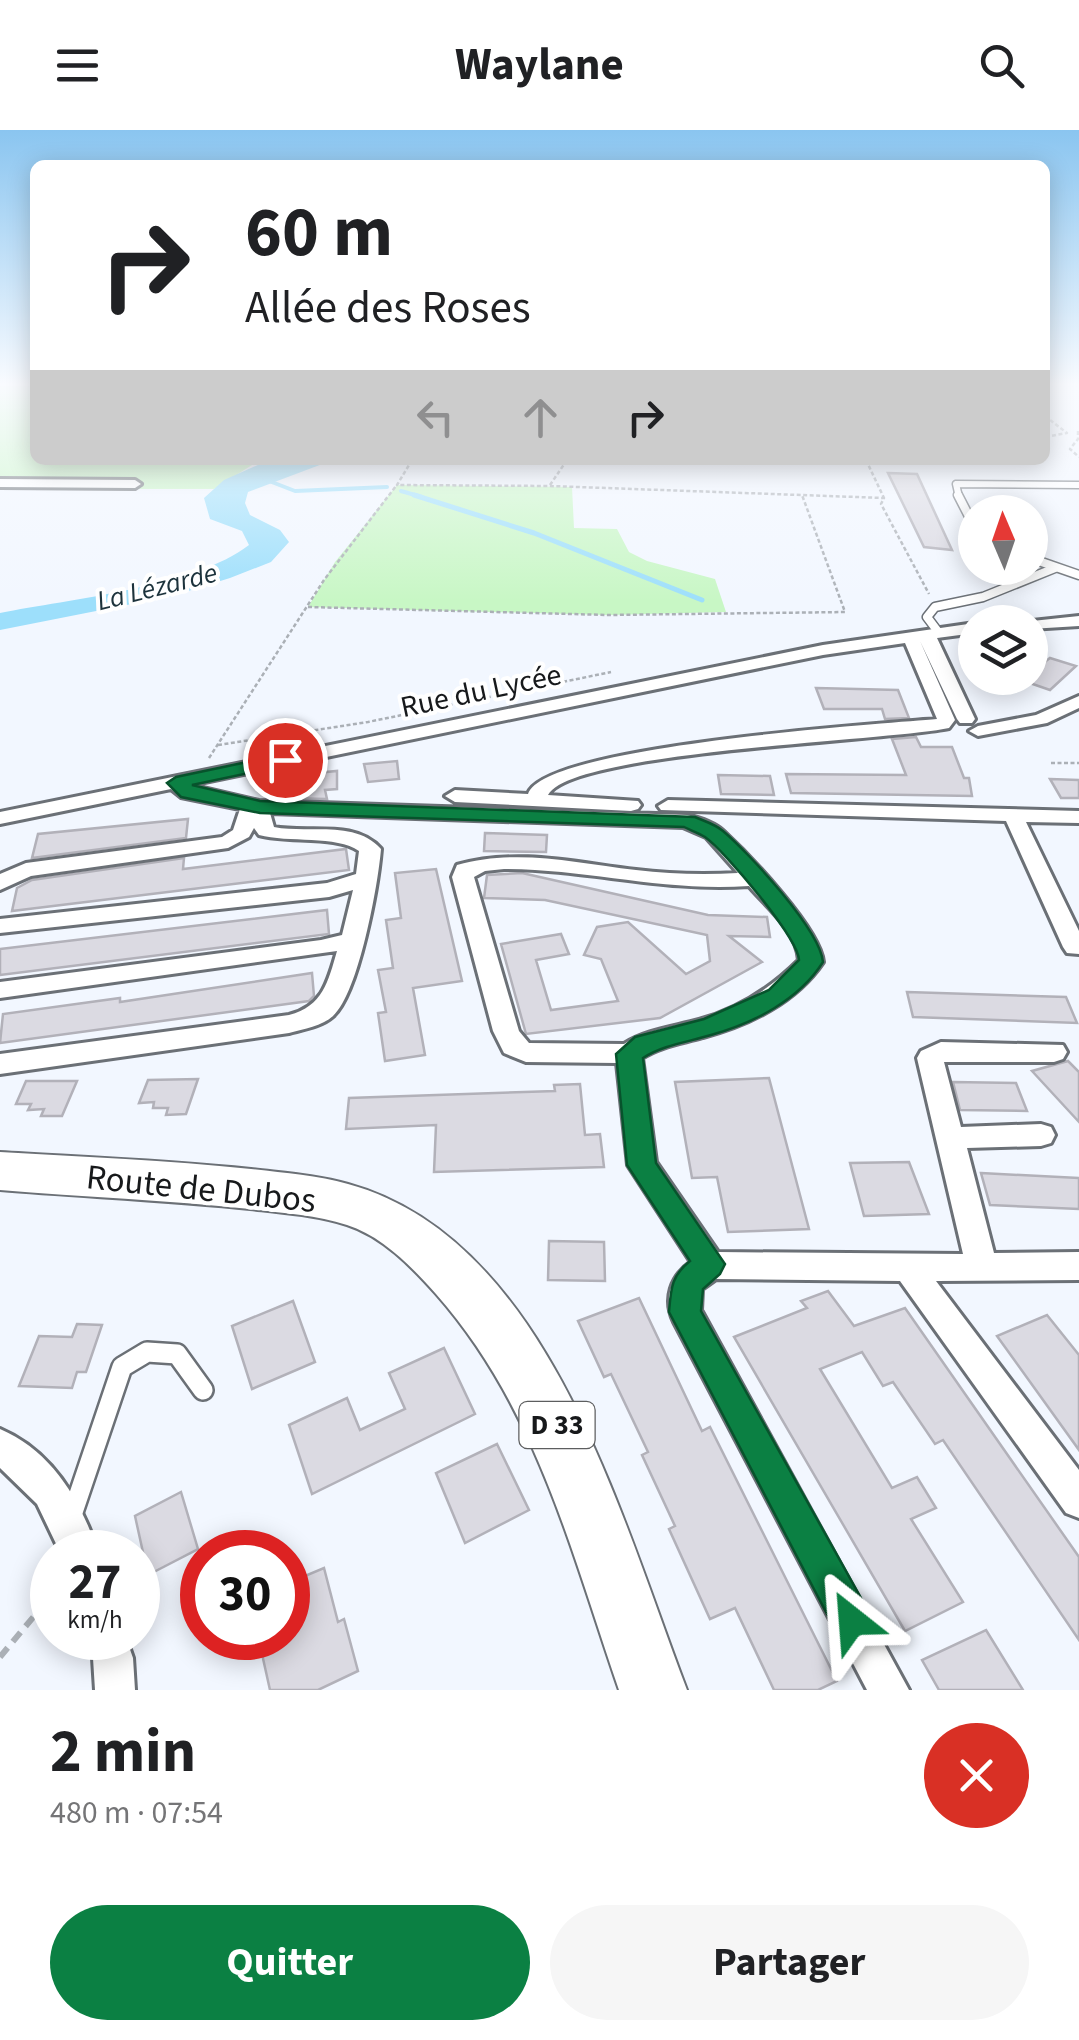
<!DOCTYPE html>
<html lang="fr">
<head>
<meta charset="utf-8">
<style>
	:root { --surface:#fff; --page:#f6f6f6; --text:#202124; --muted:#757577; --accent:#0b8043 }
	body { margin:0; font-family:"Source Sans 3",sans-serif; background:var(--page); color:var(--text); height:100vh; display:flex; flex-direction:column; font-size:38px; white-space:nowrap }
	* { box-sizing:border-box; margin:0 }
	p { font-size:32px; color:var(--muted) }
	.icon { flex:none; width:55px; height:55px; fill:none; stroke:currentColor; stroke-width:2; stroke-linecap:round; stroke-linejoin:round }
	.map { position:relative; height:1560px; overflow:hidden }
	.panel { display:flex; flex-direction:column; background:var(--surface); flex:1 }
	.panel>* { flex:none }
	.guide { position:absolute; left:30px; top:30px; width:1020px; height:305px; border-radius:15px; box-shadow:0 5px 25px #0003; background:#fff; color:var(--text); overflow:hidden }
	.needle { width:65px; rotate:358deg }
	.buttons { position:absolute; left:958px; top:365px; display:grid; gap:20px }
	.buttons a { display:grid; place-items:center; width:90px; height:90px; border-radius:50%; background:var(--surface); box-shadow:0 5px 25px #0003; font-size:50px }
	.speed { position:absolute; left:30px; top:1400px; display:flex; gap:20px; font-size:50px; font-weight:700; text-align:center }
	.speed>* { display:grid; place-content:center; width:130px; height:130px; border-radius:50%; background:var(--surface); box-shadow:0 5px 25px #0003; line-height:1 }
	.speed small { font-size:25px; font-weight:400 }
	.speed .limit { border:15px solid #d22; background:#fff; color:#111 }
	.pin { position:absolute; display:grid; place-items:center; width:85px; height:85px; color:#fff; margin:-42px; border:5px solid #fff; border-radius:50%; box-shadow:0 2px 10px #0007 }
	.me { position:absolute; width:110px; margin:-55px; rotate:332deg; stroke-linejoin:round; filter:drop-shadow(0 0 8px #0008) }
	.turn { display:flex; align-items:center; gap:35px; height:210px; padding:0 50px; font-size:45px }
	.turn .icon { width:130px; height:130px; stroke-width:2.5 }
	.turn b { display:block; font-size:70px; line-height:85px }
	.lanes { display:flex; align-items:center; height:95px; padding:0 50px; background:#0003; justify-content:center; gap:50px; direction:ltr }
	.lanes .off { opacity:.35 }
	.round { display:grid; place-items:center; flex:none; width:105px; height:105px; border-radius:52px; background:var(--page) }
	.headline { display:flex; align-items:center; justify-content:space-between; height:170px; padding:0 50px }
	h1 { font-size:60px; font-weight:700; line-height:75px }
	.cta { display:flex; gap:20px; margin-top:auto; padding:20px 50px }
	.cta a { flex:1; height:115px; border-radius:60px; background:var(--accent); color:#fff; font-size:40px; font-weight:700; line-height:115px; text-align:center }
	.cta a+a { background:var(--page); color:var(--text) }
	header { display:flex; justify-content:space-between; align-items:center; height:130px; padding:0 50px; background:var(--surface); font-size:45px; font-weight:700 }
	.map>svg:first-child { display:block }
	.green { fill:#c8f7c5 }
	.water { fill:#9ddffb }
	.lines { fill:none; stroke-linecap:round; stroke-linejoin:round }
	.stream-far1 { stroke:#9ddffb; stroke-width:4 }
	.stream { stroke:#9ddffb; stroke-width:5 }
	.building { fill:#dbdae2; stroke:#b2b1b9; stroke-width:2.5 }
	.lane-far2-casing { stroke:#6b7076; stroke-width:9 }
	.lane-far1-casing { stroke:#6b7076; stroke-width:11 }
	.lane-casing { stroke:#6b7076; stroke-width:24 }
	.street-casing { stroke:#6b7076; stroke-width:6 }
	.primary-casing { stroke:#6b7076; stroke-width:4 }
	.path-far1 { stroke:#abb0b6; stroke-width:2.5; stroke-dasharray:4 2.5; stroke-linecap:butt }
	.path { stroke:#abb0b6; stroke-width:6; stroke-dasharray:12 8; stroke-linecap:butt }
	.lane-far2 { stroke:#fff; stroke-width:6 }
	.lane-far1 { stroke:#fff; stroke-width:8 }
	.lane { stroke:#fff; stroke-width:19 }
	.street { fill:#fff; fill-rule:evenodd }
	.primary { fill:#fff; fill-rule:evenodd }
	.route { fill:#0b8043; stroke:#07532c; stroke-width:2.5 }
	.labels { text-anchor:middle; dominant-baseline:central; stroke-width:8; stroke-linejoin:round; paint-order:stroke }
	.far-water-label { font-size:28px; font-style:italic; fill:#1d333c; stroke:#fff }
	.shield { fill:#fff; stroke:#5d5e5f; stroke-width:2.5 }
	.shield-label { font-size:28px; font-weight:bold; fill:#17191b }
	.street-label { font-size:30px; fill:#17191b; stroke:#fff }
	.near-street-label { font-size:35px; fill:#17191b; stroke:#fff }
</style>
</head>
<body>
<header><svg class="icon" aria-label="menu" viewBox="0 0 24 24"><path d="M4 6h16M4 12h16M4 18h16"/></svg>Waylane<svg class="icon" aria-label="search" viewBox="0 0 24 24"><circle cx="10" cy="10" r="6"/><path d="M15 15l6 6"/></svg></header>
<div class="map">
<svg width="1079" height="1560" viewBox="0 0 1079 1560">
	<rect width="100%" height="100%" fill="#f2f7ff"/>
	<!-- green -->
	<g class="green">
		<polygon points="0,253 35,253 35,330 260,330 214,359 135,359 138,354 0,350"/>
		<polygon points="397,355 572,357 574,398 617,399 629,422 647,431 715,449 726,482 608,485 308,477 335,432"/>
	</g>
	<!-- water -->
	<path class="water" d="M269,330H333L248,362L245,373L250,385L280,400L289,412L271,432L230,448L172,466L0,500V483C69,469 195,457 249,415L242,401L210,389L204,368L224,350Z"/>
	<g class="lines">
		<!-- stream-far1 -->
		<g class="stream-far1">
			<polyline points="264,349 295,361 387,357"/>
			<polyline points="401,361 422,367"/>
		</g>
		<!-- stream -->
		<polyline class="stream" points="414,365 534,403 702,470"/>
	</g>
	<!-- building -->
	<g class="building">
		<polygon points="888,343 917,344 952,420 924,417"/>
		<polygon points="1050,528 1076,536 1050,560 1021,550 1030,548 1030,543"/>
		<polygon points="816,558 898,560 909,588 885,589 882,579 824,579"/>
		<polygon points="916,607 921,617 952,617 964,648 969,648 972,666 791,663 786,644 906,645 892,609"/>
		<polygon points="397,631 399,649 368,652 364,634"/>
		<polygon points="337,641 337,659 325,660 327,669 284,668 285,646"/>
		<polygon points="718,645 770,646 774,665 721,664"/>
		<polygon points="1050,649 1079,650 1079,668 1061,668"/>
		<polygon points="188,689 186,708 32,728 38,704"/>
		<polygon points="485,703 547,705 546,722 484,721"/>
		<polygon points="346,719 349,740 12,781 17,758 32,750 184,728 183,739"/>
		<polygon points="436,739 462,851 413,858 425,925 385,931 378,883 386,882 378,840 393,838 386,790 401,788 395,743"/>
		<polygon points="522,743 708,785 767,787 770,807 729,806 762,832 660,888 526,904 501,814 561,804 569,824 536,830 551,880 618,871 601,829 584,825 597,797 628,792 686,844 710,831 707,805 545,770 484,768 487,745"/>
		<polygon points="327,780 329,804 0,845 0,819"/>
		<polygon points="312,843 314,866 309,871 0,913 3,884 120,868 120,872"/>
		<polygon points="907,862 1066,867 1077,893 913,887"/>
		<polygon points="1068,931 1079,942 1079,992 1032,941"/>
		<polygon points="769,948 809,1099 728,1102 717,1047 692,1048 675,952"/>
		<polygon points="198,949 186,984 166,985 168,978 153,978 154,972 139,973 148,950"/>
		<polygon points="26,951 77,951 62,986 41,986 44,979 28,980 31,974 16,974"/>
		<polygon points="953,952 1016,953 1027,981 960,980"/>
		<polygon points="580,954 585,1005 600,1004 604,1037 434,1042 436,995 346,999 349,968 555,961 554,955"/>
		<polygon points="909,1032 929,1084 864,1086 850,1033"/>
		<polygon points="981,1043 1079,1048 1079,1079 990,1075"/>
		<polygon points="549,1111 604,1112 605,1151 548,1150"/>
		<polygon points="828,1161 854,1196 905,1178 1079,1427 1079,1510 943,1310 935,1314 893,1252 883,1256 862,1222 820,1239 892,1358 917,1347 936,1378 911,1389 963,1472 905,1501 734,1207 807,1178 801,1171"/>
		<polygon points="639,1168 702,1301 710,1297 837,1551 818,1560 774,1560 735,1478 710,1489 669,1399 675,1396 642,1325 648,1322 611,1244 604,1247 578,1191"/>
		<polygon points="293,1171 315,1232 252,1259 232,1196"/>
		<polygon points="1047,1185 1079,1225 1079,1320 997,1206"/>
		<polygon points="77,1194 102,1195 86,1242 77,1242 72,1258 19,1256 39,1206 72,1207"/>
		<polygon points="444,1218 475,1284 312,1364 289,1295 347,1268 360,1300 405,1279 389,1243"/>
		<polygon points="497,1314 529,1380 465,1413 436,1343"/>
		<polygon points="181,1362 198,1419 148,1445 135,1386"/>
		<polygon points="324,1438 338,1492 344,1489 358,1541 318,1560 270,1560 262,1524 275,1518 272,1508 288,1508 288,1453"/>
		<polygon points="986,1500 1023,1560 939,1560 922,1530"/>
	</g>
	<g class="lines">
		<!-- lane-far2 casing -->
		<g class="lane-far2-casing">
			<polyline id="lane-far2" points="959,367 956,354 1079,355"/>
		</g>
		<!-- lane-far1 casing -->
		<g class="lane-far1-casing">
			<g id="lane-far1">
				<polyline points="958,365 975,398"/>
				<polyline points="1030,428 1079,445"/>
				<polyline points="939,503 927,487 935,477 983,467 1055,438"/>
			</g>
		</g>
		<!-- lane casing -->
		<g class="lane-casing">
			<polyline id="lane" points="72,1385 122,1237 147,1222 177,1224 203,1260"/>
		</g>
		<!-- street casing -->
		<g class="street-casing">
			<g id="street">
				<polygon points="0,349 135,350 141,354 135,358 0,357"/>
				<polygon points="1079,486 1079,496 1030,499 1030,492 1023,492"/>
				<path d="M975,493V503L937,508L975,589L972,593H960L957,589L920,511L955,590L949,598C889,611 571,621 548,665L638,671L641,675L638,679L631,681L455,672L445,666L455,660L528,664C543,616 879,594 937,589L905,513L823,525L190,655L259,671L687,685C699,688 714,693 723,701C749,725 820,799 823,832C796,872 749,895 703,907C683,913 660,916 642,928L656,1032L718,1122L963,1124L917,928L921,921L941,912L1063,915L1067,922L1063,929L1054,932H944L961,997L1041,994L1051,997L1055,1005L1051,1013L1041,1016L967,1018L994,1123L1079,1122V1150L936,1151L1079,1340V1388L1066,1383L900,1151L716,1149L702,1159L701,1180L909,1560H867L674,1192C663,1169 671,1146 691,1132L628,1035L617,933L526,932L504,923L493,901L452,747L457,735C518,718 575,733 636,740C669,744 704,745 738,743L706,707L683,697L270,683L274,697C308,704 355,689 381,719C378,755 359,862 333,886C322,896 304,899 289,903L0,944V924L289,885C323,876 328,852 337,821L0,868V852L321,810L342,805L353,760L329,767L0,803V789L327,753L356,744L359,721C337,705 288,713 259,705L254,698L249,707L228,718L31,746L0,760V744L26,733L222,707L233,700L240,679L181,667L171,659L0,694V682L823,515ZM504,739C588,739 662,762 749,756C767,777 797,801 799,830C770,859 739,879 699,890C674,897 646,900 624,914L529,913L519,901L474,747L485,741Z"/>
				<polygon points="1079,566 1079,578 1047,593 978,606 969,601 978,596 1036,585"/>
				<polygon points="668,670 1079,681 1079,693 1026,692 1079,801 1079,824 1067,823 1063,817 1006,691 661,680 658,676"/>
				<path d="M0,1299C52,1321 81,1371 98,1422H60L37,1374L0,1338Z"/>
				<polygon points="86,1508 126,1508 133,1528 135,1560 95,1560 93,1528"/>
			</g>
		</g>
		<!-- primary casing -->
		<g class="primary-casing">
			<path id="primary" d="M0,1022C84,1027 167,1030 251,1039C283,1043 317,1045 348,1054C549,1109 621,1389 687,1560H619C571,1421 536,1277 436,1164C412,1137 382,1106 347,1095C316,1085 282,1083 250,1079C167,1070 83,1067 0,1060Z"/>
		</g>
		<!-- path-far1 -->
		<g class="path-far1">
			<polyline points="1045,286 1067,303 1045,307"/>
			<polyline points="1078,301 1078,309 1070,319 1079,327"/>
			<polyline points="412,330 397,355 550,356 884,368"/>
			<polyline points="866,330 884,368 881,374 929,464"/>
			<polyline points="550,355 567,330"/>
			<polyline points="308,477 608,485 845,482 802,365"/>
			<polyline points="218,615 368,592 611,542"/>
			<polyline points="209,628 324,450 396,356"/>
			<polyline points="1051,633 1079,633"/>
		</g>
		<!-- path -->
		<polyline class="path" points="0,1527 35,1485 52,1473"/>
		<!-- lane-far2 -->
		<use href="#lane-far2" class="lane-far2"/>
		<!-- lane-far1 -->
		<use href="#lane-far1" class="lane-far1"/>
		<!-- lane -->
		<use href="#lane" class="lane"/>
		<!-- street -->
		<use href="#street" class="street"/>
		<!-- primary -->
		<use href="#primary" class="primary"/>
	</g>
	<!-- sky -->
	<linearGradient id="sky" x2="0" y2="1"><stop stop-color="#8ac5f0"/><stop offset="0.54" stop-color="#f9fbff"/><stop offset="1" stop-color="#f9fbff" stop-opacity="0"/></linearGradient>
	<rect width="1079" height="471" fill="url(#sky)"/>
	<!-- route -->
	<path class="route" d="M285,624L292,626V634L192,655L260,671L695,687C704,691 715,694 723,701C749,723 820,800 823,832C799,870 754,893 711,905C688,912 663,915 643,928L656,1033L725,1134L720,1144L703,1159L701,1181L866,1477L872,1491L866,1505L852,1511L838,1505L669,1182C671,1159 671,1146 690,1131L627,1035L616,924L635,907L704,889L769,860L799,830C798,808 725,721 705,707C699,703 690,700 684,697L260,683L181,667L167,653L176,647Z"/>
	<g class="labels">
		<!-- far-water labels -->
		<g class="far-water-label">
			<text transform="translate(157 457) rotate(-14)">La Lézarde</text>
		</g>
		<!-- shield labels -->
		<rect class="shield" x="519.5" y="1272" width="75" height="46" rx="8"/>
		<g class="shield-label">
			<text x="557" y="1295">D 33</text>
		</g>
		<!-- street labels -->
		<g class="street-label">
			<text transform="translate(481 561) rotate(-12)">Rue du Lycée</text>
		</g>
		<!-- near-street labels -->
		<g class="near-street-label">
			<text transform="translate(201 1059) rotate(6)">Route de Dubos</text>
		</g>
	</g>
</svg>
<div class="buttons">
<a><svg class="needle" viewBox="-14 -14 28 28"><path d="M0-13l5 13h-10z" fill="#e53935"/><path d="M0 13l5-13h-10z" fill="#757577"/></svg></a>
<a><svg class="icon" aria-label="layers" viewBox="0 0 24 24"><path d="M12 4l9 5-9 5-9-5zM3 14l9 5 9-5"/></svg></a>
</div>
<div class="speed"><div>27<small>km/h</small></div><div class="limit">30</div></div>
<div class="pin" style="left:285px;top:630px;background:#d93025"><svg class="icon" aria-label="arrive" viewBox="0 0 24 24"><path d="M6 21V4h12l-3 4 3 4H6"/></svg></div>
<svg class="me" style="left:852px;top:1491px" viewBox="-20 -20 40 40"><path d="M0-17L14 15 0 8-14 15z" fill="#0b8043" stroke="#fff" stroke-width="4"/></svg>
<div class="guide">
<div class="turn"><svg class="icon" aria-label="right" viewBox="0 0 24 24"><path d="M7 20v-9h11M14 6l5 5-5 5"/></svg><div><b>60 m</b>Allée des Roses</div></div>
<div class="lanes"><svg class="icon off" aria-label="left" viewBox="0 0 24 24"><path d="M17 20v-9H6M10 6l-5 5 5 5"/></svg><svg class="icon off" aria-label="ahead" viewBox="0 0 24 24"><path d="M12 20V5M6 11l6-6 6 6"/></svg><svg class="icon" aria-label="right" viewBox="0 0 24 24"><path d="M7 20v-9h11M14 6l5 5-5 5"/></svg></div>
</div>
</div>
<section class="panel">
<div class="headline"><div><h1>2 min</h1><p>480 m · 07:54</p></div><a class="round" style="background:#d93025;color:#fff"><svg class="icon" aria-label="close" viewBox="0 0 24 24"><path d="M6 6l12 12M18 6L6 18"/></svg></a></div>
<div class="cta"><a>Quitter</a><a>Partager</a></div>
</section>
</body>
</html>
